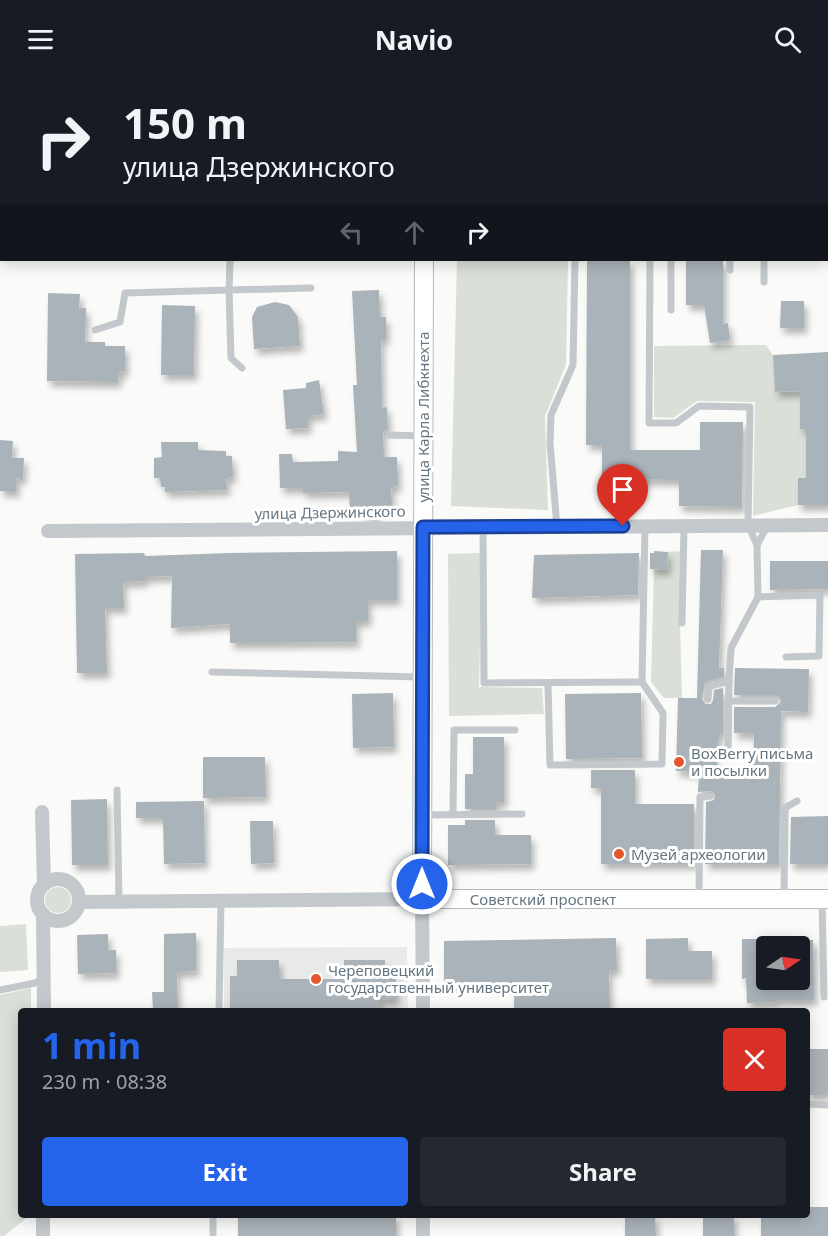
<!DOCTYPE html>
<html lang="en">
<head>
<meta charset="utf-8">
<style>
	:root { --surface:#171b24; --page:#242831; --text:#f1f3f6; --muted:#9ea1a6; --accent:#2563eb }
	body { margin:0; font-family:"Noto Sans",sans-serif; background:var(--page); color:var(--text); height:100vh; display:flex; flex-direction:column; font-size:22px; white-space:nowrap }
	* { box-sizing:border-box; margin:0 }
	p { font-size:20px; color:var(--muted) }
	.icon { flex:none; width:33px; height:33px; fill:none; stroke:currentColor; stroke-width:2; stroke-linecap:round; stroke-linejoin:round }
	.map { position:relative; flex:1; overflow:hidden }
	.panel { position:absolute; left:18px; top:930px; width:792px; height:210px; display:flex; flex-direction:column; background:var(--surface); border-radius:6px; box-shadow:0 3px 15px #0003 }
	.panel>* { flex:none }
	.guide { position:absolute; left:0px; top:0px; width:828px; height:183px; box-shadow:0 3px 15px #0003; background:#171b24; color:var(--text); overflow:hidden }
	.needle { width:39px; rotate:77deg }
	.tools { position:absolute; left:756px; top:858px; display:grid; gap:12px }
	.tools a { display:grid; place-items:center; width:54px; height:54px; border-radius:6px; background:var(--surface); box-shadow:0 3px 15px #0003; font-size:30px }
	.pin { position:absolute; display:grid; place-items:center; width:51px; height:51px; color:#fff; margin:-62px -26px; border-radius:50% 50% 50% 0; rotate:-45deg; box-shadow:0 0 6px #0007 }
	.pin .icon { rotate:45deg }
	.me { position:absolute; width:66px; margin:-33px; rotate:0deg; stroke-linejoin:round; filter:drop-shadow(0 0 4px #0008) }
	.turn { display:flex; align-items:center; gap:21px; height:126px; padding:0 24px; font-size:27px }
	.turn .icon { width:78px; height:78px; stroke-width:2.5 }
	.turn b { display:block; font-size:42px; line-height:51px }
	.lanes { display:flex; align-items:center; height:57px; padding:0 24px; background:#0003; justify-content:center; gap:30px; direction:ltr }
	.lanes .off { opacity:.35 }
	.round { display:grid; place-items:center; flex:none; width:63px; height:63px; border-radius:6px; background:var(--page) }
	.summary { display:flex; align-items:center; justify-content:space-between; height:102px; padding:0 24px }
	h1 { font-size:36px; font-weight:700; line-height:45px; color:var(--accent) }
	.action { display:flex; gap:12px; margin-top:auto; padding:12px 24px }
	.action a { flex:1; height:69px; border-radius:6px; background:var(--accent); color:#fff; font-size:24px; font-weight:700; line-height:69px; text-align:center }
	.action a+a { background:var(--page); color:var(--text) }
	header { display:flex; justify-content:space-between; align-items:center; height:78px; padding:0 24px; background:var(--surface); font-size:27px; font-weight:700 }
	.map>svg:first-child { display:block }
	.built { fill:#e8e9e9 }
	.green { fill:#dadfd7 }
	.building { fill:#aab3b9; filter:url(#shadow) }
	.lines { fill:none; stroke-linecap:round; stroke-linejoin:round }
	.secondary-casing { stroke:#b3babf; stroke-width:20 }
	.lane { stroke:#c3c8cc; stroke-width:7 }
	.street { stroke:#c3c8cc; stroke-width:14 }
	.secondary { stroke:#fff; stroke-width:18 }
	.route-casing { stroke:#184099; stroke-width:15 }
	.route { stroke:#2563eb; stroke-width:10 }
	.poi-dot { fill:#e4572e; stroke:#fff; stroke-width:2 }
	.labels { text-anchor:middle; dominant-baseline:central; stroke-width:6; stroke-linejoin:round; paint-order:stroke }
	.street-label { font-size:15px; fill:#657683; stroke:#fff }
	.poi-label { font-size:15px; fill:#657683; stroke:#fff; text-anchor:start }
</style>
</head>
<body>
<header><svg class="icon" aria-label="menu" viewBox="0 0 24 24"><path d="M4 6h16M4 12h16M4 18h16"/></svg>Navio<svg class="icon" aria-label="search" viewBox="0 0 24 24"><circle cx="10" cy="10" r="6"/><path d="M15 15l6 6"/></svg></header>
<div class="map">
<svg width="828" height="1158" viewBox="0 0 828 1158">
	<defs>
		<filter id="shadow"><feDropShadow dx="3.5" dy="6" stdDeviation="3" flood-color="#0004"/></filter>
	</defs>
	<rect width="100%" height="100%" fill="#fafaf8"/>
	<!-- built -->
	<polygon class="built" points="407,869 408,933 224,933 224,870"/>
	<!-- green -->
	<g class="green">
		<polygon points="457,182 568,182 566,287 545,338 548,432 451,428"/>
		<polygon points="766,267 773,277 776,314 805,313 800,351 806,351 806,400 798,400 798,427 753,438 755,324 697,323 673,340 654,339 654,268"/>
		<polygon points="684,473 680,548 682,620 664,620 651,604 654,491 667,491 668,474"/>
		<polygon points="482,475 479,609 542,610 544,636 449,638 448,476"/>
		<circle cx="58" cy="822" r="13"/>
		<polygon points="26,846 28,892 0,894 0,848"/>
		<polygon points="31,910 31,933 21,933 21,1137 29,1138 4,1158 0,1158 0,917"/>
	</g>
	<!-- building -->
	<g class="building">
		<polygon points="587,182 630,182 630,372 700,372 700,344 743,344 742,429 679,428 679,402 602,401 602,367 586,367"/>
		<polygon points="686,182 723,182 723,246 728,245 730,262 710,265 704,227 686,227"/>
		<polygon points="379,212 380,239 386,239 386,261 381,261 382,330 387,329 388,352 383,353 384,379 397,379 398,408 391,409 392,427 377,427 376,441 367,442 366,435 350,434 349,414 303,415 303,410 280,410 279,376 292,376 293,384 338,383 338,373 357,374 353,307 357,307 352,213"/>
		<polygon points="48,215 80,216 79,230 86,230 85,264 105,264 105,268 125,268 125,293 119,294 118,304 47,303"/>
		<polygon points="781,223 804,223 804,250 780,250"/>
		<polygon points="275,224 289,227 298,239 300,268 254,271 252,239 257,229"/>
		<polygon points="162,227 195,228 194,297 161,297"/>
		<polygon points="828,274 828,427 798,427 798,400 806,400 806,351 800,351 800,313 775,314 773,277"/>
		<polygon points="319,302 324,336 308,338 308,350 286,351 283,312 306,310 306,305"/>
		<polygon points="0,362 13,363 12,380 24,380 23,401 16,400 16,414 0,413"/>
		<polygon points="161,364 198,364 198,372 226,373 226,378 232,378 233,399 226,400 227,412 165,414 165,409 161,409 160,400 154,400 154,380 162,379"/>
		<polygon points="701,472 723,472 719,590 724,590 724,599 705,604 702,621 705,626 711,626 713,622 714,612 723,610 723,655 719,655 718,673 715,674 712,678 713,682 718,685 718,689 753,690 754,656 734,655 734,629 775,629 781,624 780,620 776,617 734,617 735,590 809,591 808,634 781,633 779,786 705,786 706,724 714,722 715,717 712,713 698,714 699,694 676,693 678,620 697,620"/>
		<polygon points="397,473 397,522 368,522 368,543 356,543 356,564 230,565 230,546 171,550 172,498 145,499 145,503 123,504 124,530 105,530 107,595 77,595 75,476 144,475 145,478 229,475"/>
		<polygon points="654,473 668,474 667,492 650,491 650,475 654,475"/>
		<polygon points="639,475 638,517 532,520 534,477"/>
		<polygon points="770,483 828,483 828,511 770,512"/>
		<polygon points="393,615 394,669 353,670 352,616"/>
		<polygon points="641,615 642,680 566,681 565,616"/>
		<polygon points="473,659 504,659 504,724 496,724 496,731 465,731 465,696 473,696"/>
		<polygon points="203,679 265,679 266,719 203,720"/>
		<polygon points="591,692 635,692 635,726 694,726 694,786 601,786 601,710 591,710"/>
		<polygon points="107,721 108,787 72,787 71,722"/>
		<polygon points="204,723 205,785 164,786 163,740 136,740 136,724"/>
		<polygon points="828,738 828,786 790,786 791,739"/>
		<polygon points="465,742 495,742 495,757 531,757 531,786 448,787 448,747 465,747"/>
		<polygon points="250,743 273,743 274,785 251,786"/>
		<polygon points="196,855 196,893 177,894 178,933 153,933 152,914 164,914 164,856"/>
		<polygon points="108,856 108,872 116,872 116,895 78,896 77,857"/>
		<polygon points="616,860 617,892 609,892 610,933 514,933 514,906 444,906 444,863"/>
		<polygon points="688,860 688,873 712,873 712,901 646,901 646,861"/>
		<polygon points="742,861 766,861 766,902 800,902 800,862 813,862 814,922 777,922 777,924 747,925 746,900 742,901"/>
		<polygon points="237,882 279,882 279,901 344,901 344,882 385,882 385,900 396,900 396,922 380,922 380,931 230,931 230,898 237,898"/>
		<rect x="807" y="971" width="21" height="46"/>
		<polygon points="807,1129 828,1129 828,1158 761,1158 761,1137 807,1137"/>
		<rect x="238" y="1137" width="158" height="21"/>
		<polygon points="625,1137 655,1137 656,1158 625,1158"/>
		<rect x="703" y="1137" width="31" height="21"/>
	</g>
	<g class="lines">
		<!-- secondary casing -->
		<g class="secondary-casing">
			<g id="secondary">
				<polyline points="423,0 423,2"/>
				<polyline points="424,182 422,821 828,821"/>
			</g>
		</g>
		<!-- lane -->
		<g class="lane">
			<polyline points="582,0 582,2"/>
			<polyline points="513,2 513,0"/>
			<polyline points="730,2 730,0"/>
			<polyline points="650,182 649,345 676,345 699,328 750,329 748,447 757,467"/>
			<polyline points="730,182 730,192"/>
			<polyline points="764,204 764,182"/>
			<polyline points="671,232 671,182"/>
			<polyline points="95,252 120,244 125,215 229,212 230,182"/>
			<polyline points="242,290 231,280 229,212 311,210"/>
			<polyline points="389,357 423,358"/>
			<polyline points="768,447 757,467 758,519 820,517 819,578 786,579"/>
			<polyline points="483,449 484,605 642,604"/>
			<polyline points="557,449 550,365 551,337 573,287 575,182"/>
			<polyline points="682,545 684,448"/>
			<polyline points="212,594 421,599"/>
			<polyline points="548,606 550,687 662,686 663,635 642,604 645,448"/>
			<polyline points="708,621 709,608 729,603 731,570 758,519"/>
			<polyline points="729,623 775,623"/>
			<polyline points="718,679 728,679 729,603"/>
			<polyline points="117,712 119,824"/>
			<polyline points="422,737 522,736"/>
			<polyline points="453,737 454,652 515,652"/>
			<polyline points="699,820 700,719 710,718"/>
			<polyline points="784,821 785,730 797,723"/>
			<polyline points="822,822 824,919"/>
			<polyline points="0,912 35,905 44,900"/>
			<polyline points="219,933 221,823"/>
			<polyline points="807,1026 828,1027"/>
			<polyline points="213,1158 213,1137"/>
		</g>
		<!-- street -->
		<g class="street">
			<polyline points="0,89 2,89"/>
			<polyline points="826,90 828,90"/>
			<polyline points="48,453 828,447"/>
			<polyline points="42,734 44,807"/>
			<circle cx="58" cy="822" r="21"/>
			<polyline points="79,824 422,821 423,933"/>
			<polyline points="43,836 44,933"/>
			<polyline points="423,1137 423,1158"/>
			<polyline points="43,1158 43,1137"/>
		</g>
		<!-- secondary -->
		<use href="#secondary" class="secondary"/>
	</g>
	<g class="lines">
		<!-- route casing -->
		<g class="route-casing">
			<polyline id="route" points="422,806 423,449 623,448"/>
		</g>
		<!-- route -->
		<use href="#route" class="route"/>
	</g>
	<!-- markers -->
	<g class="poi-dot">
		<circle cx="679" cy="684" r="6"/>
		<circle cx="619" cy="776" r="6"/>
		<circle cx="316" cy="901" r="6"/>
	</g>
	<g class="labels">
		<!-- street labels -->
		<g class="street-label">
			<text transform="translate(423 339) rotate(-90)">улица Карла Либкнехта</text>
			<text transform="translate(330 434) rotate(-1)">улица Дзержинского</text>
			<text x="543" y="821">Советский проспект</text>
		</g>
		<!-- poi labels -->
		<g class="poi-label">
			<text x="691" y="675">BoxBerry письма<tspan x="691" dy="17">и посылки</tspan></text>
			<text x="631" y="776">Музей археологии</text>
			<text x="328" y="892">Череповецкий<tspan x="328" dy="17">государственный университет</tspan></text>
		</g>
	</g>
</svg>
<div class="tools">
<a><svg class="needle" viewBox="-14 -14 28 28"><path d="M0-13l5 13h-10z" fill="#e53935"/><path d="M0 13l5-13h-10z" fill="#9ea1a6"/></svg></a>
</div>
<div class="pin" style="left:623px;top:448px;background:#d93025"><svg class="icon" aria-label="arrive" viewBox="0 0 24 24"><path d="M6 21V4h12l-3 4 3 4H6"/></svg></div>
<svg class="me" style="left:422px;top:806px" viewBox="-20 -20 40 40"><circle r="17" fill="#2563eb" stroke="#fff" stroke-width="3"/><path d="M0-11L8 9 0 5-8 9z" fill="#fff"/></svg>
<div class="guide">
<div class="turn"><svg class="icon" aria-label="right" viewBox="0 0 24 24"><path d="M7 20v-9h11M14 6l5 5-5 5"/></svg><div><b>150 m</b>улица Дзержинского</div></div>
<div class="lanes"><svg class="icon off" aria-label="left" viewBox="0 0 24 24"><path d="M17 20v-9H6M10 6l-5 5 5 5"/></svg><svg class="icon off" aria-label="ahead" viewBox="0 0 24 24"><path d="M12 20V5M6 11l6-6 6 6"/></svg><svg class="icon" aria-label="right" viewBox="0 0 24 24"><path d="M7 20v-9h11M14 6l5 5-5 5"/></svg></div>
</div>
<section class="panel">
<div class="summary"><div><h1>1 min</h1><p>230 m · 08:38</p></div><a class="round" style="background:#d93025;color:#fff"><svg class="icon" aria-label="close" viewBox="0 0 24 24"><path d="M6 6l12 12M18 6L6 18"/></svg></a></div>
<div class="action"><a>Exit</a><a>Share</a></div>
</section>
</div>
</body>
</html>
